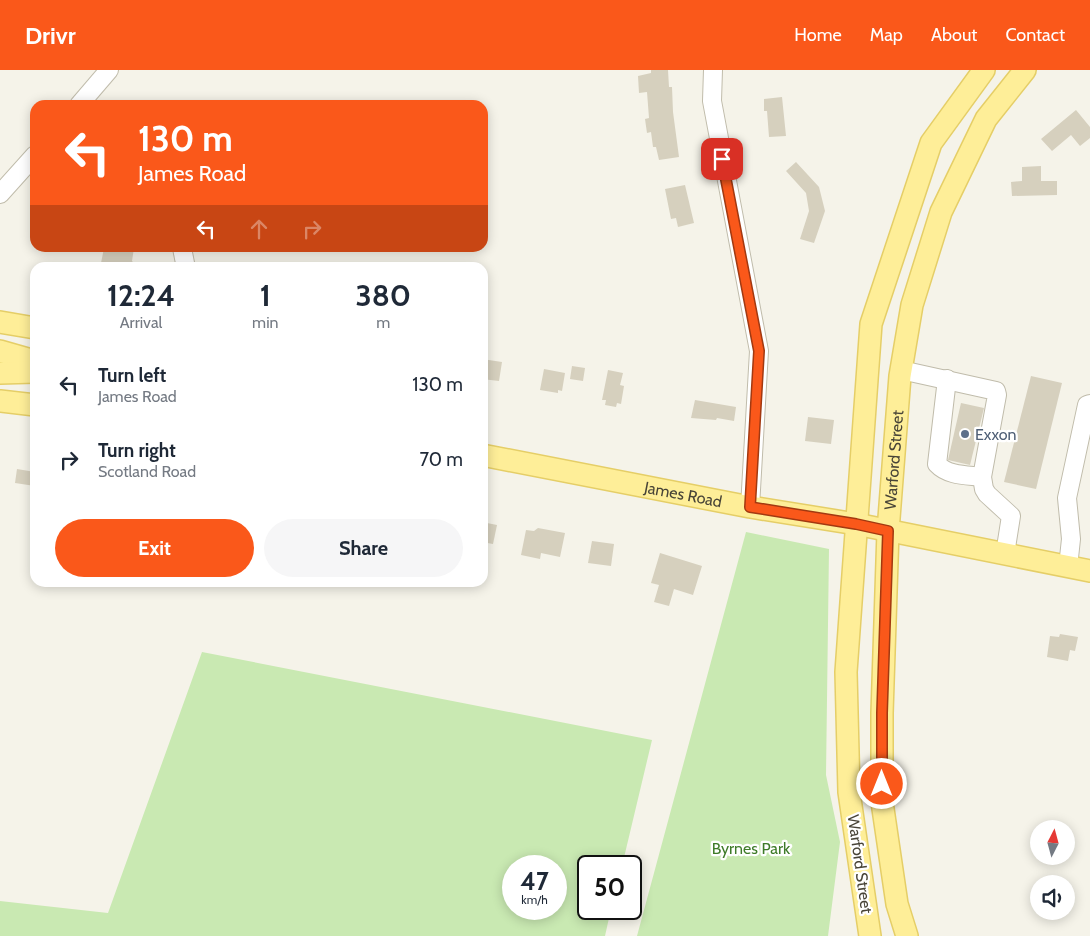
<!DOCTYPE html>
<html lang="en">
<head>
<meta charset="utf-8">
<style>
	:root { --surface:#fff; --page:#f6f6f7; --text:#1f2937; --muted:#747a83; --accent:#fa581a }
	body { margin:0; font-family:Cabin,sans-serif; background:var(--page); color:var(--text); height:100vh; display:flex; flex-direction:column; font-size:19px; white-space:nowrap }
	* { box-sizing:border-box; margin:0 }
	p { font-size:16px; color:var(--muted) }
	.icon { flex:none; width:28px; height:28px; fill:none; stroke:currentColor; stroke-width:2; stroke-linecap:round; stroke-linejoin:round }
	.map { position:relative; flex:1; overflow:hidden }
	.drawer { position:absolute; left:30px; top:192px; width:458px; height:325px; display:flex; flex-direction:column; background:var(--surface); border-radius:15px; box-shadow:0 2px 12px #0003 }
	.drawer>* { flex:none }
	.hud { position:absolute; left:30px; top:30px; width:458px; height:152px; border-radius:15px; box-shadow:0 2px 12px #0003; background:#fa581a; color:#fff; overflow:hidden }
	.needle { width:32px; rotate:6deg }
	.controls { position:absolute; left:1030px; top:750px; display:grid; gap:10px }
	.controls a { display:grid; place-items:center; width:45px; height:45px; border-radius:50%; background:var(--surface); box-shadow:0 2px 12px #0003; font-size:25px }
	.speed { position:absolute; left:502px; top:785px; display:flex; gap:10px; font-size:25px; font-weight:700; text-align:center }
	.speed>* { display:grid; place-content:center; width:65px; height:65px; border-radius:50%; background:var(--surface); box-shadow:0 2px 12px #0003; line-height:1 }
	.speed small { font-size:12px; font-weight:400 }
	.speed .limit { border:2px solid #111; border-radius:8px; background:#fff; color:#111 }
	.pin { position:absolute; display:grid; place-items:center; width:42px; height:42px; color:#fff; margin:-21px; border-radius:10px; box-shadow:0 2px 8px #0006 }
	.me { position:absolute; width:55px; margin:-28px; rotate:0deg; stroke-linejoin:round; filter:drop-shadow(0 0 4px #0008) }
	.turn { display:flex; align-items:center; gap:18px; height:105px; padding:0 25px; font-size:22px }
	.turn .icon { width:65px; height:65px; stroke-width:2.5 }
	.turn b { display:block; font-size:35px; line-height:42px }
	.lanes { display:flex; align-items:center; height:48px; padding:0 25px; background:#0003; justify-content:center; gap:25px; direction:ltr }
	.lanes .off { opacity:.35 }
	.eta { display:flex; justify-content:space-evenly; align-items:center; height:85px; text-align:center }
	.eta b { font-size:30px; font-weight:700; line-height:35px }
	.button { display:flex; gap:10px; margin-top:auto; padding:10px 25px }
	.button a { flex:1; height:58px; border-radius:30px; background:var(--accent); color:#fff; font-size:20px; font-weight:700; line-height:58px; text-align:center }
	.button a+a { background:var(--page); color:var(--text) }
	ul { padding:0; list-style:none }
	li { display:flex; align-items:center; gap:15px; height:75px; padding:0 25px }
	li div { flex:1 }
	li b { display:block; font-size:19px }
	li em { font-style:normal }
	header { display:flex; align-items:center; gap:30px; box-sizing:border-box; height:70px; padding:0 25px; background:var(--accent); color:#fff }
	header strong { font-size:24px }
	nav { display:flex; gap:28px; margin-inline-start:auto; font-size:18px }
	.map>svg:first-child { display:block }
	.green { fill:#c9e9b2; fill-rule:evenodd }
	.building { fill:#d6d0be }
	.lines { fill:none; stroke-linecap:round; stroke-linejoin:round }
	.minor-casing { stroke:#c0bcab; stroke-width:20 }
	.major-casing { stroke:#e5ce67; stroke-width:24 }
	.minor { stroke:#fff; stroke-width:18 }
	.major { stroke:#feee98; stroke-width:21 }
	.route-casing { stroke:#a23911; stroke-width:12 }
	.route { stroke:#fa581a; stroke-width:9 }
	.service-dot { fill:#5c6f8a; stroke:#fff; stroke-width:2 }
	.labels { text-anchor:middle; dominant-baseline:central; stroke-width:4.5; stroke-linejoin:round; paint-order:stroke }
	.service-label { font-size:16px; fill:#4e5e75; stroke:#fff; text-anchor:start }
	.street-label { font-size:16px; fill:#484437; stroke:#fff }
	.park-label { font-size:16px; fill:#3e7b29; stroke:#fff }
</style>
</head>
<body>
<header>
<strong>Drivr</strong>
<nav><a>Home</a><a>Map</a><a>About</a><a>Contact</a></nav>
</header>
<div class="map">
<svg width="1090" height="866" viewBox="0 0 1090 866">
	<rect width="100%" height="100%" fill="#f5f3e9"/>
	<!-- green -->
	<g class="green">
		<polygon points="746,462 829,479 826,705 840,772 828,866 637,866"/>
		<path d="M202,582L652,670L622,796H589V839H611L605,866H0V831L108,843ZM514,796H556V839H514Z"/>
	</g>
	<!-- building -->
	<g class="building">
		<polygon points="651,0 668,0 669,17 672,17 673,42 679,87 659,90 656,77 653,77 651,62 647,63 645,49 649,48 647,22 639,23 638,6 651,3"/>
		<polygon points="782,27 786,66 769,67 767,41 764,41 764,29"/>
		<polygon points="1076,40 1090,57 1090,68 1080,76 1071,65 1052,81 1041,69"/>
		<polygon points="796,92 819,117 825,141 814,173 800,169 809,141 806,123 786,101"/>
		<polygon points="1041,96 1041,111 1057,111 1057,125 1012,126 1011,112 1022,111 1022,97"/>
		<polygon points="685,115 694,153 678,157 676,148 671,149 665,119"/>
		<polygon points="104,178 134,178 132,191 138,198 100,198"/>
		<polygon points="482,289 502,292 499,311 482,309"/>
		<polygon points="572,296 585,298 583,311 570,309"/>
		<polygon points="544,299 565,303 562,321 558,320 558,323 540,320"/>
		<polygon points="608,300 623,303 620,315 624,316 621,334 617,333 616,337 605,335 606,330 602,330"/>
		<polygon points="1031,306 1062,313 1036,419 1004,412"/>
		<polygon points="695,330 736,337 734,351 717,348 716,350 691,348"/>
		<polygon points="961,333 984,338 970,395 948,390"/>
		<polygon points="808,347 834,350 831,374 805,371"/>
		<polygon points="17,399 35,402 35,416 15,413"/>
		<polygon points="482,452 497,455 493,474 482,472"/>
		<polygon points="538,458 565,463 560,487 541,483 540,489 521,485 526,460 534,461"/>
		<polygon points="592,471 614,474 611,496 588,493"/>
		<polygon points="660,483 702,496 693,525 674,519 669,536 654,532 659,515 651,513"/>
		<polygon points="1060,564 1078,567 1075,581 1070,580 1068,591 1047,587 1050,566 1059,567"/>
	</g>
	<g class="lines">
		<!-- minor casing -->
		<g class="minor-casing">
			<g id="minor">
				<polyline points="713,0 712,31 759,281 750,437"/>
				<polyline points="79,35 109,0"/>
				<polyline points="0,124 35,85"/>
				<polyline points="182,178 186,198"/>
				<polyline points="901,300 996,321 997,325 982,407 984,419 987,424 1011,446 1005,484"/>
				<path d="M947,309L937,394C948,406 967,405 982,407"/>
				<polyline points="1068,497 1071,469 1067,428 1087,335 1090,334"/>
			</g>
		</g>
		<!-- major casing -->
		<g class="major-casing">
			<g id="major">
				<polyline points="0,252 35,258"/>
				<polyline points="0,281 35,291"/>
				<polyline points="0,303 35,302"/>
				<polyline points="0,331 35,335"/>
				<path id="s1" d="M482,385L750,437L856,454L1090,501"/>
				<polyline points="870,866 849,722 846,602 871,254 931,73 984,0"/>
				<path id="s2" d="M907,866L897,834L882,732V643L888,461L900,306L912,235L941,142L986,49L1025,0"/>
			</g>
		</g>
		<!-- minor -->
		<use href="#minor" class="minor"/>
		<!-- major -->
		<use href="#major" class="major"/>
	</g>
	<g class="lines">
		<!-- route casing -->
		<g class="route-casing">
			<polyline id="route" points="722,89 759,281 750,437 856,454 888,461 882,643 882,714"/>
		</g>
		<!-- route -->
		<use href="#route" class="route"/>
	</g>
	<!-- markers -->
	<circle class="service-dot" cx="965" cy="364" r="5"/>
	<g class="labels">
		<!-- service labels -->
		<g class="service-label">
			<text x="975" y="364">Exxon</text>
		</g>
		<!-- street labels -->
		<g class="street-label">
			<text stroke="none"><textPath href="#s2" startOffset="479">Warford Street</textPath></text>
			<text stroke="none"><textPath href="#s1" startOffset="205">James Road</textPath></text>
			<text transform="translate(860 794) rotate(82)">Warford Street</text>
		</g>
		<!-- park labels -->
		<g class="park-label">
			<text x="751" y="778">Byrnes Park</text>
		</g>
	</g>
</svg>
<div class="controls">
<a><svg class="needle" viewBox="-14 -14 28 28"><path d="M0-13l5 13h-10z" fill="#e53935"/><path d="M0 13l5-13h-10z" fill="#747a83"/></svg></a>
<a><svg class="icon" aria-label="sound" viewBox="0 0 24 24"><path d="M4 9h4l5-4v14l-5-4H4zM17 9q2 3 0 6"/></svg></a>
</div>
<div class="speed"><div>47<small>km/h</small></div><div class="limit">50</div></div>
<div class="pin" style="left:722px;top:89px;background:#d93025"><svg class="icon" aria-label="arrive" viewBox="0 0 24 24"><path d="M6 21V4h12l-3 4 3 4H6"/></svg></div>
<svg class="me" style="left:882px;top:714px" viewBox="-20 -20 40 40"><circle r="17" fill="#fa581a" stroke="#fff" stroke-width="3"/><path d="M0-11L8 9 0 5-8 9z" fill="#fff"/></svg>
<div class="hud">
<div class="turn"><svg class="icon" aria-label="left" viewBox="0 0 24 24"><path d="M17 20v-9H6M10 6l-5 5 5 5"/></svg><div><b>130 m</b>James Road</div></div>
<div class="lanes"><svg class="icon" aria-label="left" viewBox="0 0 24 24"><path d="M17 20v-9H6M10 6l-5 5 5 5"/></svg><svg class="icon off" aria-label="ahead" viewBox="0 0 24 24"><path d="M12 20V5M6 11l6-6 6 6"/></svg><svg class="icon off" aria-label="right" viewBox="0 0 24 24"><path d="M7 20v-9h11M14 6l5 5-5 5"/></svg></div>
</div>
<section class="drawer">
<div class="eta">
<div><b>12:24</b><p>Arrival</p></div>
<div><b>1</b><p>min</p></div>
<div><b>380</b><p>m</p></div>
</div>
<ul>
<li><svg class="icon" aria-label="left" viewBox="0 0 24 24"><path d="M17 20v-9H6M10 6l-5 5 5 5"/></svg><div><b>Turn left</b><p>James Road</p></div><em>130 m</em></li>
<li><svg class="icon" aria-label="right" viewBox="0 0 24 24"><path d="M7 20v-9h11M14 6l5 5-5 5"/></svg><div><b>Turn right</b><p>Scotland Road</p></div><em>70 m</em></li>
</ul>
<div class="button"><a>Exit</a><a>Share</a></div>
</section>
</div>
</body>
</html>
